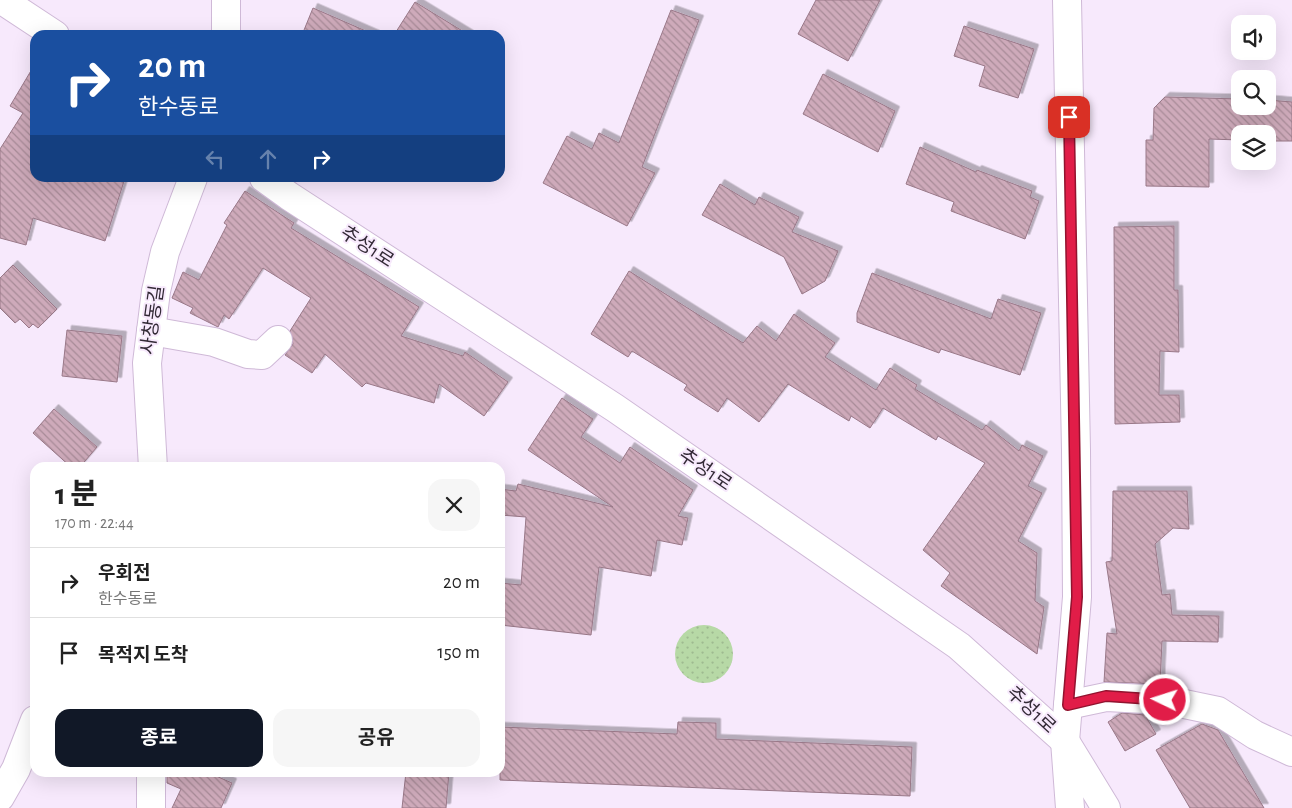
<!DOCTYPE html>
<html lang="ko">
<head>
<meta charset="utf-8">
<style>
	:root { --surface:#fff; --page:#f6f6f6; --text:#222; --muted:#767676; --line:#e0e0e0; --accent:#111827 }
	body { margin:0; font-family:"Alegreya Sans","Noto Sans KR",sans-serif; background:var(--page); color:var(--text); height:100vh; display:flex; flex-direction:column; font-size:19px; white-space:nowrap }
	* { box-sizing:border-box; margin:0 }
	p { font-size:16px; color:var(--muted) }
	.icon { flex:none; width:28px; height:28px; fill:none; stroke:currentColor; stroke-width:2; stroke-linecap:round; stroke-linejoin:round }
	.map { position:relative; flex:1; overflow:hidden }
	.drawer { position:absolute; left:30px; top:462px; width:475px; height:315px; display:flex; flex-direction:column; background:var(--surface); border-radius:15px; box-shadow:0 5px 20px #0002 }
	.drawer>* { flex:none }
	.hud { position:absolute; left:30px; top:30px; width:475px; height:152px; border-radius:15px; box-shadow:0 5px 20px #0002; background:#1a4fa0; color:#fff; overflow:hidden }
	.controls { position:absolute; left:1231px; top:15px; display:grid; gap:10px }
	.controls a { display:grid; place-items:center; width:45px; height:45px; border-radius:10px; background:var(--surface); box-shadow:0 5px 20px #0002; font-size:25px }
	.pin { position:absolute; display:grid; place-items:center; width:42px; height:42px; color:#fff; margin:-21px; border-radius:10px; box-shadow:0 2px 8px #0006 }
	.me { position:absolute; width:55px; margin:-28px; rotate:274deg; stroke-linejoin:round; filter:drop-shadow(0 0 4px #0008) }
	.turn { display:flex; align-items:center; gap:18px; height:105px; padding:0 25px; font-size:22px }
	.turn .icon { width:65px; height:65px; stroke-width:2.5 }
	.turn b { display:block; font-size:35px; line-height:42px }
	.lanes { display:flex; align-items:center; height:48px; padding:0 25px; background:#0003; justify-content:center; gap:25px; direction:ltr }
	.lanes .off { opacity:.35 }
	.round { display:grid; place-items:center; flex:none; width:52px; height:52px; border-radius:15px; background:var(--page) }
	.headline { display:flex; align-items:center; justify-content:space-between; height:85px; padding:0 25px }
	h1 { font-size:30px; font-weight:700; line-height:38px }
	.primary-button { display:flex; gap:10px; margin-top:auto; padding:10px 25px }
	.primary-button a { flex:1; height:58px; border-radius:15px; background:var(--accent); color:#fff; font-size:20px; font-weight:700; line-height:58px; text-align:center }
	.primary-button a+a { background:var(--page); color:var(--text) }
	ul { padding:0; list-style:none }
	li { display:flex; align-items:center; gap:15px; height:70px; padding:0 25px; border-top:1px solid var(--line) }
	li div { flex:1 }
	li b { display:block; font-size:19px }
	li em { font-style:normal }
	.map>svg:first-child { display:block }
	.green { fill:url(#green-dots) }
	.building { fill:url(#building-back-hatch); stroke:#997888; filter:url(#shadow) }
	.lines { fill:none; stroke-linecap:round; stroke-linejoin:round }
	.minor-casing { stroke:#cfb9d7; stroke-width:30 }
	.minor { stroke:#fff; stroke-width:28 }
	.route-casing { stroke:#92132f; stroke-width:12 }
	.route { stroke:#e11d48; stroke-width:9 }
	.labels { text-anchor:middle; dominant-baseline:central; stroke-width:4; stroke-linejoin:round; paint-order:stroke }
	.street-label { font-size:19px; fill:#332a36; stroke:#f7e9fc }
</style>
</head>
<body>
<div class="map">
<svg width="1292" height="808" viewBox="0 0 1292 808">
	<defs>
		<pattern id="green-dots" width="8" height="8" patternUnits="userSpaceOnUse" patternTransform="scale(1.25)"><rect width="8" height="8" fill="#b7d9a6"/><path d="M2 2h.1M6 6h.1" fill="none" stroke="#9eba90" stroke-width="1.8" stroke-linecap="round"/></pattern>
		<pattern id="building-back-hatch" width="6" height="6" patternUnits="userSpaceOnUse" patternTransform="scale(1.25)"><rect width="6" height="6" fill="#ceaaba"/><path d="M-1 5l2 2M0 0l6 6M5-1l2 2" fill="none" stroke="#a88b98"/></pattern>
		<filter id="shadow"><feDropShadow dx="4.5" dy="-4.5" stdDeviation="0" flood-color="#0004"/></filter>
	</defs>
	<rect width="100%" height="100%" fill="#f7e9fc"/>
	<!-- green -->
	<circle class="green" cx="704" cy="654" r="29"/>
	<!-- building -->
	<g class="building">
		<polygon points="816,0 880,0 848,61 798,34"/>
		<polygon points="415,2 469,35 394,35"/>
		<polygon points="313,8 375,35 302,35"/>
		<polygon points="671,10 699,20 642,167 655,173 627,226 543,183 567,136 592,149 599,133 619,143"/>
		<polygon points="964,26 1034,49 1018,98 979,86 985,66 954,56"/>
		<polygon points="35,64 35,178 125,178 105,241 33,218 26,245 0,238 0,149 23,113 10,106"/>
		<polygon points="823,74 895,111 878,152 803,114"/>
		<polygon points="1165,97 1240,99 1240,106 1268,106 1268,100 1292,102 1292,141 1268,141 1268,134 1240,134 1240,140 1209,139 1209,187 1146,186 1146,140 1153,140 1154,108"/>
		<polygon points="920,147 976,172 977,170 1032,191 1030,197 1039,201 1025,239 951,211 954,202 906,184"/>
		<polygon points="720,184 755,205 759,197 799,217 792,232 838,251 825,281 802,294 784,257 702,215"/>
		<polygon points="245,191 294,223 291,228 419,307 401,336 463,356 465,352 508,382 484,416 439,384 434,403 366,383 362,387 325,354 312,373 285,355 293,344 290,331 311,298 263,268 229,319 224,315 218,327 190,313 193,308 172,298 183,272 199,280 227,225 224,223"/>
		<polygon points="1174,226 1174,290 1178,290 1179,352 1160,351 1159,395 1179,395 1180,422 1115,424 1114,227"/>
		<polygon points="13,265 57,309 38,328 33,324 29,328 20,319 15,323 0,308 0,278"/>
		<polygon points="629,271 743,343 757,326 776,341 794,314 835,343 825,357 876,390 890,368 917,385 915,389 982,430 986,425 1019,451 1022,445 1043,456 1028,486 1042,493 1018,541 1037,553 1035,601 1044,607 1037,654 941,586 950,573 923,550 985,463 938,436 936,440 883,408 870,428 851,416 849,421 788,384 759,422 727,398 718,412 684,390 687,385 632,351 628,357 591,334"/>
		<polygon points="872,273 991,319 998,299 1041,313 1020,375 941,349 939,353 857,322 857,313"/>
		<polygon points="67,330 122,336 117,382 62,376"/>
		<polygon points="562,398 593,419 581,437 620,463 630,447 693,490 678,516 688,518 682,545 657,540 651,576 599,567 591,635 500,625 500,583 521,585 526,517 500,515 500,489 516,491 518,484 613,507 528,450"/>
		<polygon points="54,409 97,447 79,468 72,468 33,433"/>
		<polygon points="1113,491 1187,491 1189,529 1173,528 1155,544 1162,595 1170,594 1172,615 1219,616 1218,642 1162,641 1160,684 1104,682 1107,633 1117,634 1106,562 1112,561"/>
		<polygon points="1122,713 1145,715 1156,734 1125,751 1108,722"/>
		<polygon points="678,722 716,723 716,739 912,747 910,796 500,780 500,727 677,734"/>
		<polygon points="1202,724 1218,730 1264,808 1190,808 1156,750"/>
		<polygon points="167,772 207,772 232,783 221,808 172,808 181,789 167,783"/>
		<polygon points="406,772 449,772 446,808 402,808"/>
	</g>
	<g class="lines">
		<!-- minor casing -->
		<g class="minor-casing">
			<g id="minor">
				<polyline points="2,0 55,35"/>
				<polyline points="1067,0 1076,450 1077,597 1065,741 1070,808"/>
				<polyline points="226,35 226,0"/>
				<polyline points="264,178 289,196 615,408 959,646 1065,741 1106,808"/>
				<polyline points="151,331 214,342 248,354 262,355 278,340"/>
				<polyline points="153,468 147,363 156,291 165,252 193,178"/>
				<polyline points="1068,705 1106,697 1165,700 1218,711 1255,735 1292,752"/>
				<polyline points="0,797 16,769 35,720"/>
				<polyline points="151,808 151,772"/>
			</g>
		</g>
		<!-- minor -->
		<use href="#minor" class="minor"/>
	</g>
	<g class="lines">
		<!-- route casing -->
		<g class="route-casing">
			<polyline id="route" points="1069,117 1077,597 1068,705 1106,696 1165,700"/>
		</g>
		<!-- route -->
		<use href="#route" class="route"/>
	</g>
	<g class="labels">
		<!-- street labels -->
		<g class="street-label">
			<text transform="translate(367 247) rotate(33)">추성1로</text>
			<text transform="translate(153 320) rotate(-82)">사창동길</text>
			<text transform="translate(705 470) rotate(34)">추성1로</text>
			<text transform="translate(1031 710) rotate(43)">추성1로</text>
		</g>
	</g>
</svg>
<div class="controls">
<a><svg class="icon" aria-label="sound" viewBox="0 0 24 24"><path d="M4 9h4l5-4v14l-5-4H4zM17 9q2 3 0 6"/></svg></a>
<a><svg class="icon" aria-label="search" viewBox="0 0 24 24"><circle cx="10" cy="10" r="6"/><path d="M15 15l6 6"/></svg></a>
<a><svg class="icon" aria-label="layers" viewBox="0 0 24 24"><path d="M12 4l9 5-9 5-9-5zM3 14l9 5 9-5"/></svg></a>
</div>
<div class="pin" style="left:1069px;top:117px;background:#d93025"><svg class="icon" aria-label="arrive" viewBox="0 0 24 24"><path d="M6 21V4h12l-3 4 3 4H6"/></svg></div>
<svg class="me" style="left:1165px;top:700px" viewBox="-20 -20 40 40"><circle r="17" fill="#e11d48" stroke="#fff" stroke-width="3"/><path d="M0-11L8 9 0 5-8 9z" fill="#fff"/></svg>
<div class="hud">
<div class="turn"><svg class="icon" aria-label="right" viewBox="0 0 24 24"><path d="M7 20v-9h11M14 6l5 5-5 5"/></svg><div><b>20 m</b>한수동로</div></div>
<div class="lanes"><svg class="icon off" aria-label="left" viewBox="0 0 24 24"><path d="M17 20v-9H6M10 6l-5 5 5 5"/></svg><svg class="icon off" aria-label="ahead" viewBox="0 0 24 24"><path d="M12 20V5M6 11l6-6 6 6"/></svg><svg class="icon" aria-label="right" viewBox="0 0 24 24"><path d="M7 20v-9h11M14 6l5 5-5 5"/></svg></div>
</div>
<section class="drawer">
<div class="headline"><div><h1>1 분</h1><p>170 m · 22:44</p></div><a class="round"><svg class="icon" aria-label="close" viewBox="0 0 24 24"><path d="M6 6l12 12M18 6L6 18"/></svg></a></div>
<ul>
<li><svg class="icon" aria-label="right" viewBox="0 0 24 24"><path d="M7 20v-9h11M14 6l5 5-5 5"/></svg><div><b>우회전</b><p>한수동로</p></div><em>20 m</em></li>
<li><svg class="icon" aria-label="arrive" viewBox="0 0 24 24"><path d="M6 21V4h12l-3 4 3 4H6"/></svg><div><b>목적지 도착</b></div><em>150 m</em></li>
</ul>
<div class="primary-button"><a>종료</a><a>공유</a></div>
</section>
</div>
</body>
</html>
